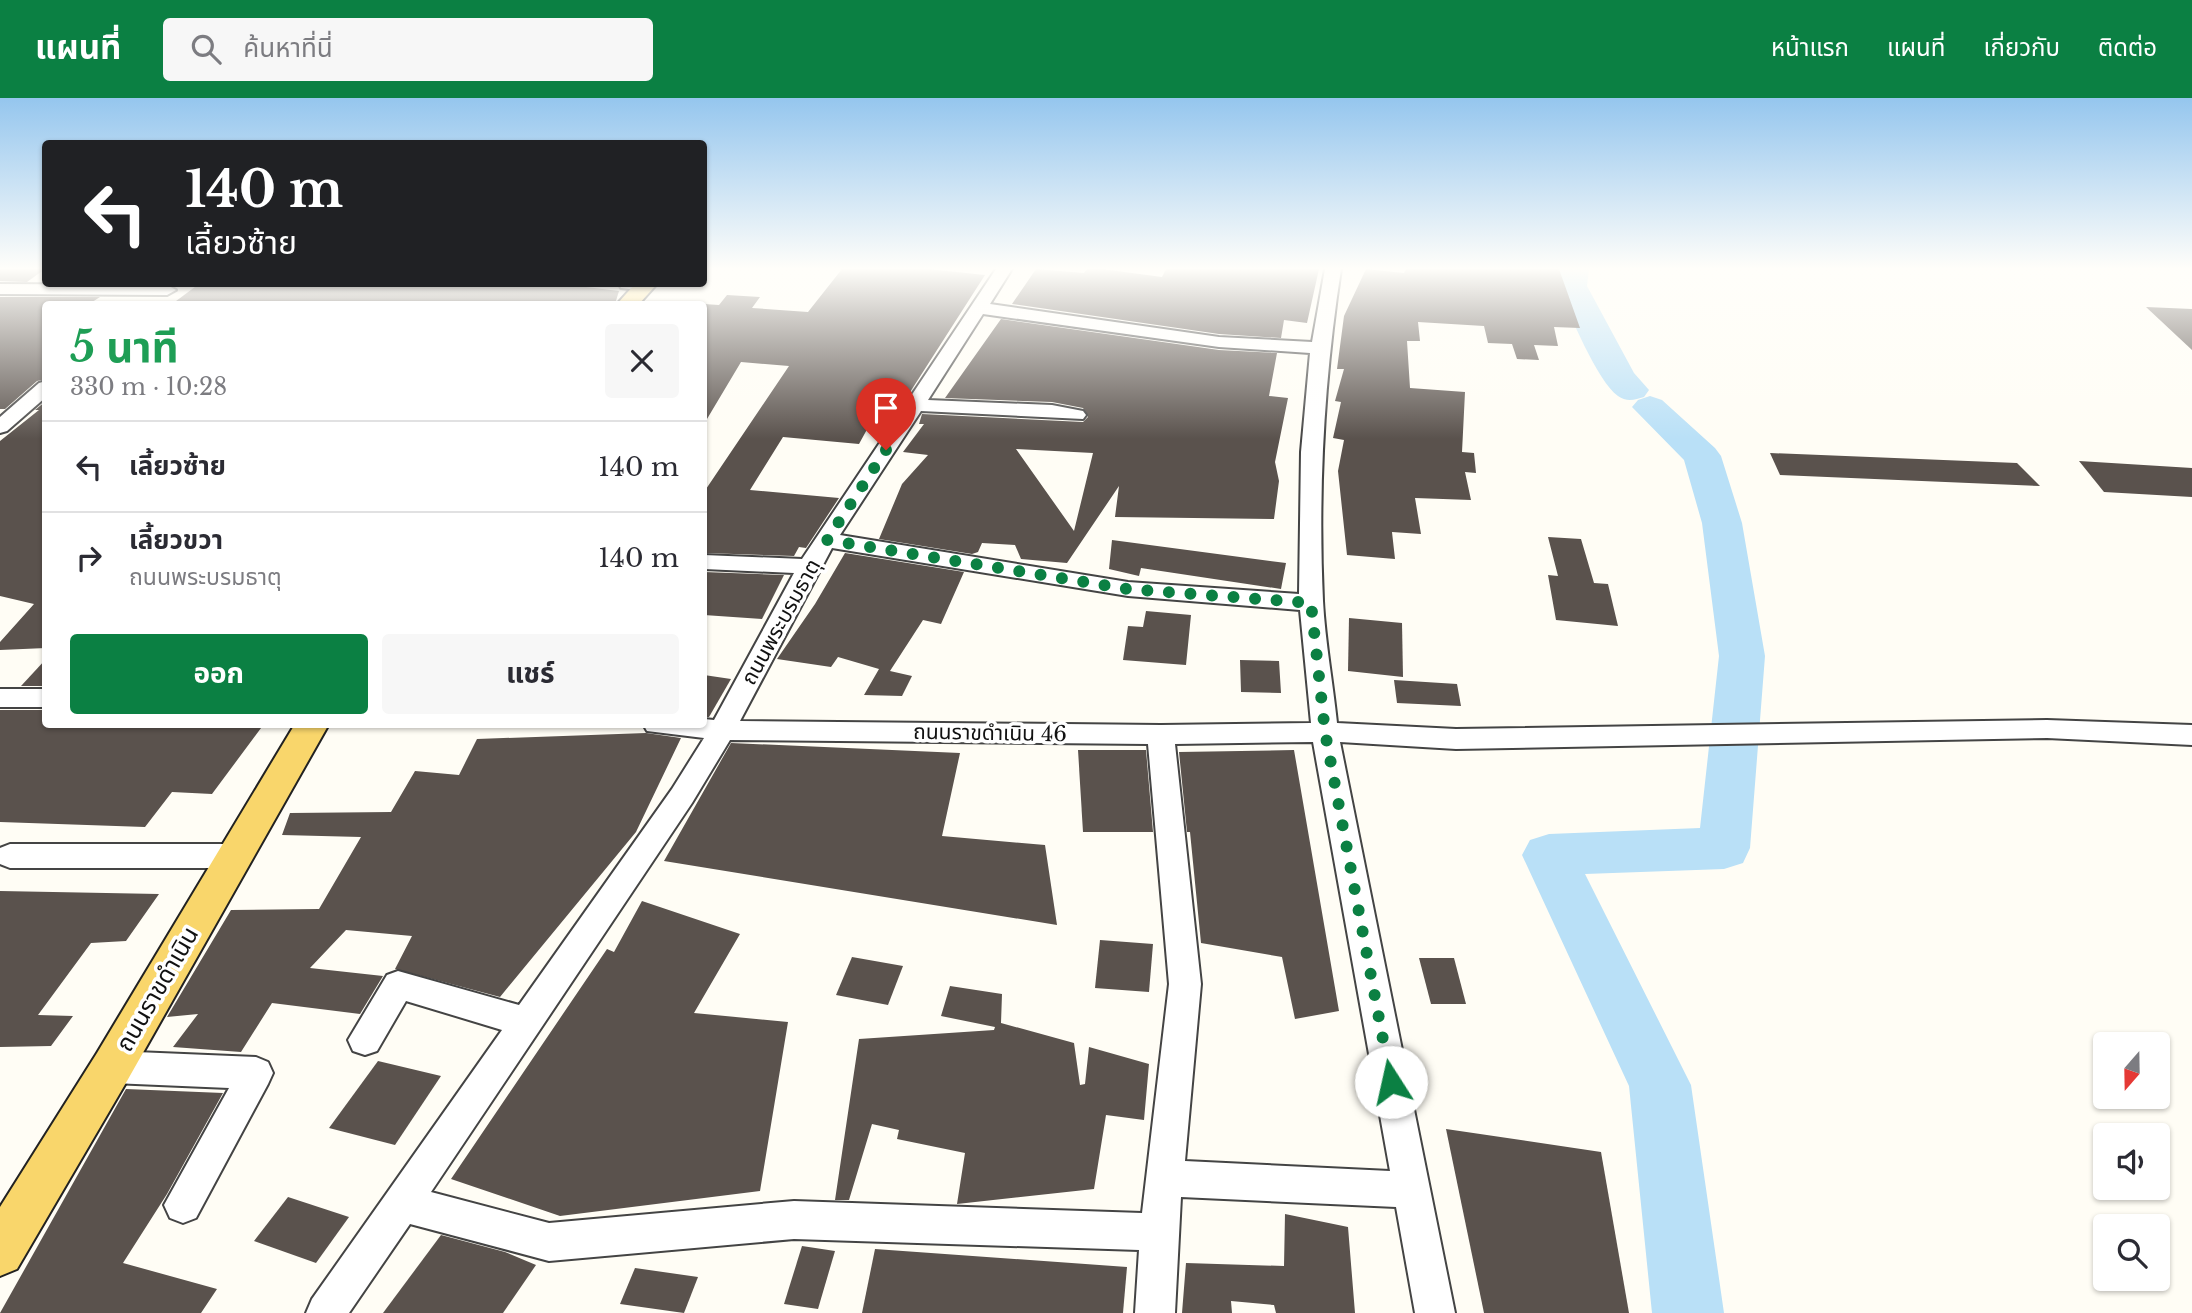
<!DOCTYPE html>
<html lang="th">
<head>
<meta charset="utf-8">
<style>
	:root { --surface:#fff; --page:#f7f7f7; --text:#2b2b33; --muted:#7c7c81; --line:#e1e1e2; --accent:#0b8043 }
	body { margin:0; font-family:"Libre Baskerville","Noto Sans Thai",serif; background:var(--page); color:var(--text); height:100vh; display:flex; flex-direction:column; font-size:26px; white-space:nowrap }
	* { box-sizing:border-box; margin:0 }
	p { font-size:23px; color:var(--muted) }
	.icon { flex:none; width:38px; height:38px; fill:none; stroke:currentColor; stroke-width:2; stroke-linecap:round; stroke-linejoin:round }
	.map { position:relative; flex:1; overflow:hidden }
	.details { position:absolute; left:42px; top:203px; width:665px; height:427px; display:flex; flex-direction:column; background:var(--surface); border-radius:7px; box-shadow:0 2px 5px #0004 }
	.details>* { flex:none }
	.top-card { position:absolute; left:42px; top:42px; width:665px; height:147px; border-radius:7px; box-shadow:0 2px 5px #0004; background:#202124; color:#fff; overflow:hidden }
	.needle { width:46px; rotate:200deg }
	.fabs { position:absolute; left:2093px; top:934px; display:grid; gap:14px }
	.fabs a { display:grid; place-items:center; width:77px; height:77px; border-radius:7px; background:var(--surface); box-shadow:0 2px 5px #0004; font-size:35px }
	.pin { position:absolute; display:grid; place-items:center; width:60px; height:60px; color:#fff; margin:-72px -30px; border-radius:50% 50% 50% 0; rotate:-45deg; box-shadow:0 0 7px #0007 }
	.pin .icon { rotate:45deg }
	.me { position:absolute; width:77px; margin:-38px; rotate:350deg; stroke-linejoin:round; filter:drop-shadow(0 0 5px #0008) }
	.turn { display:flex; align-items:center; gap:24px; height:147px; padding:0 28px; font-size:32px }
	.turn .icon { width:91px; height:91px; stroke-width:2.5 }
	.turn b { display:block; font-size:49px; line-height:60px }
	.round { display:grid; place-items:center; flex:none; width:74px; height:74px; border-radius:7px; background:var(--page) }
	.head { display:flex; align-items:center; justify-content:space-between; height:119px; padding:0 28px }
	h1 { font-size:42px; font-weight:700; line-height:52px; color:#1e9e55 }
	.cta { display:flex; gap:14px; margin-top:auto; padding:14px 28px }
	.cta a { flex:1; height:80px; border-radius:7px; background:var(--accent); color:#fff; font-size:28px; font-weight:700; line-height:80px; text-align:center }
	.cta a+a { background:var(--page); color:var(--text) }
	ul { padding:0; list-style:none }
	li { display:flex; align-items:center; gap:21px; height:91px; padding:0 28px; border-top:2px solid var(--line) }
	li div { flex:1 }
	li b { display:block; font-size:26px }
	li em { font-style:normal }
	header { display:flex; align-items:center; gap:42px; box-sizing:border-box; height:98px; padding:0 35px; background:var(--accent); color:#fff }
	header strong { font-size:33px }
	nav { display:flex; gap:38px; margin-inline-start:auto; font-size:24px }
	.search { width:490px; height:63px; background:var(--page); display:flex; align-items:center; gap:18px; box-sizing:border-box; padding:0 24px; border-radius:7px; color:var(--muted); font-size:26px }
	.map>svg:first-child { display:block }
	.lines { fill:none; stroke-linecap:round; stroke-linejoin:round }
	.river { fill:#b9e0f7; fill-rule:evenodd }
	.building { fill:#5a524d; fill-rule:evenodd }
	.minor-casing { stroke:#444; stroke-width:4 }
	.major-casing { stroke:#222; stroke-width:4 }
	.minor { fill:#fff; fill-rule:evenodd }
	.major { fill:#f9d66b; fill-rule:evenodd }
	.route { stroke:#0b8043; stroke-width:12; stroke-dasharray:0 21.6 }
	.labels { text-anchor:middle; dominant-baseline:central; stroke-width:7; stroke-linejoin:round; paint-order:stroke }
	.street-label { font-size:21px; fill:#111; stroke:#fff }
	.near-street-label { font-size:24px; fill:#111; stroke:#fff }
</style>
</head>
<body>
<header>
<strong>แผนที่</strong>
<div class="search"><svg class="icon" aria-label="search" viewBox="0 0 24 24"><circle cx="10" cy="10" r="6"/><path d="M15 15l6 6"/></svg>ค้นหาที่นี่</div>
<nav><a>หน้าแรก</a><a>แผนที่</a><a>เกี่ยวกับ</a><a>ติดต่อ</a></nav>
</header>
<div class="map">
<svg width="2192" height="1215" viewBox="0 0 2192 1215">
	<rect width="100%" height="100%" fill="#fffdf5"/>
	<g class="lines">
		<!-- river -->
		<g class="river">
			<path d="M1559,171H1589L1587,188L1634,275L1649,292L1644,299C1635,302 1626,304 1618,298C1596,282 1570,215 1557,188Z"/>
			<polygon points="1650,298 1662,302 1715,350 1721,358 1742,425 1765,558 1750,750 1743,765 1724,771 1585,776 1691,987 1724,1215 1652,1215 1629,988 1522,757 1530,742 1549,736 1700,730 1719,558 1702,425 1684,362 1632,309 1638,302"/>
		</g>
	</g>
	<!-- building -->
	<g class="building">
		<polygon points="0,171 45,171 27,184 0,183"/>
		<polygon points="842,171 928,171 985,177 896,316 876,315 859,346 783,339 750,392 839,400 806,450 799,449 794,458 704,455 704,394 789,268 741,264 704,326 704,206 719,207 727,197 760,199 752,210 808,214"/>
		<polygon points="1036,171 1084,175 1087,171 1102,171 1162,179 1166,171 1319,171 1307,225 1284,222 1281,240 1219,236 1012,206"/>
		<polygon points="1366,171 1404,175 1406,171 1559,171 1580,230 1554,229 1558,248 1534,247 1539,262 1517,261 1512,246 1488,245 1484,228 1418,224 1420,243 1407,243 1410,290 1465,294 1462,354 1474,355 1476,375 1465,374 1471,402 1415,400 1421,436 1392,434 1395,461 1347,457 1338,373 1344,342 1333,340 1341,304 1335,303 1344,271 1337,271 1344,218"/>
		<polygon points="199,186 561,186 619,193 615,206 172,206"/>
		<polygon points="0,199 100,199 89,206 46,206 46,281 37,283 5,311 0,311"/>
		<polygon points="2146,209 2192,211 2192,252"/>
		<path d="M1001,221L1219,252L1277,255L1269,298L1288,300L1275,364L1279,383L1274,421L1115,419L1119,388L1067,465L1021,461L1015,447L982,445L978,454L972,456L879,441L902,386L928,357L903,354L924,326H919L922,316L1083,324L1088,319L1083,310L1052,304L945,300ZM1016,351L1093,355L1074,433Z"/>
		<polygon points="46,303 46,550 0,552 0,544 34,506 0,498 0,343 39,312 35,312"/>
		<polygon points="1770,355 2017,365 2040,388 1780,377"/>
		<polygon points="2079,363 2192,370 2192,399 2104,394"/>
		<polygon points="1548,439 1581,441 1594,485 1608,486 1618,528 1556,522 1548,477 1558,478"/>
		<polygon points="1112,442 1286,465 1281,491 1141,470 1139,478 1109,471"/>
		<polygon points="845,455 964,474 941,526 923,522 890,573 912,578 902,598 864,597 879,571 838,559 831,569 777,561 815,506"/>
		<polygon points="704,474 784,477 762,521 704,517"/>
		<polygon points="1146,513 1191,517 1186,567 1123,562 1128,528 1143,529"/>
		<polygon points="1349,520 1402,525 1403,579 1348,573"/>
		<polygon points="46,561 46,588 21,588"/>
		<polygon points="1240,562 1279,563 1281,595 1241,594"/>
		<polygon points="704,577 731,581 709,619 704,619"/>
		<polygon points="1394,582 1457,586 1461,608 1397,605"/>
		<polygon points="0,612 46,612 46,626 264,626 212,696 172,694 145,729 0,724"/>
		<polygon points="646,635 681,640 636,734 500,899 395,871 412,838 346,832 310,870 383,878 360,916 272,905 241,954 173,949 198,916 167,919 231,812 319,811 361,739 282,737 290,715 391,714 415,673 459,677 477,641"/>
		<polygon points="731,645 960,655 942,738 1045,747 1057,827 664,763"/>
		<polygon points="1078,652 1146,652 1153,734 1083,734"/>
		<polygon points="1294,652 1339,913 1295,921 1282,859 1201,845 1190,734 1187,734 1179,654"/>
		<polygon points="0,793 159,796 126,843 91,845 38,917 73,918 51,948 0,949"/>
		<polygon points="642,803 740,836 694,915 788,924 760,1093 560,1118 451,1081 607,851 614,854"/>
		<polygon points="1100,842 1153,846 1149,894 1095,890"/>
		<polygon points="852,859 903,868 888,907 836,897"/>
		<polygon points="1419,860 1454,860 1466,906 1431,906"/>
		<polygon points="950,888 1002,896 1001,925 1074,945 1080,987 1085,986 1089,949 1149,966 1144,1022 1106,1017 1094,1091 957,1106 965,1055 897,1041 899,1032 872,1026 849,1102 835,1102 859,941 994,932 995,929 941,918"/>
		<polygon points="378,963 441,978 395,1047 329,1030"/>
		<polygon points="126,991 223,995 167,1096 123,1165 217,1191 201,1215 0,1215"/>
		<polygon points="1446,1031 1601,1054 1629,1215 1484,1215"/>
		<polygon points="288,1099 349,1119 316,1165 254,1143"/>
		<polygon points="1285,1116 1348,1129 1355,1215 1276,1215 1274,1207 1231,1203 1232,1215 1182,1215 1186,1165 1284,1168"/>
		<polygon points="441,1137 505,1154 536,1167 503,1215 383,1215"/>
		<polygon points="802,1148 835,1153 818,1211 784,1206"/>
		<polygon points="875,1151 1127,1169 1123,1215 862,1215"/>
		<polygon points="635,1170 698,1179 684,1215 620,1206"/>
	</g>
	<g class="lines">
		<!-- minor casing -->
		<g class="minor-casing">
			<g id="minor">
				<path d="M996,171H1012L990,206L1219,239L1312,244L1325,171H1341C1324,282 1318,391 1323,503C1325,543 1333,585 1337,625L1456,631L2047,622L2192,627V647L2047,640L1456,651L1340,644L1455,1215H1415L1396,1109L1181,1099L1175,1215H1135L1139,1152L794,1141L549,1163L410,1126L349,1215H306L312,1201L502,932L406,903L377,953L365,957L353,953L348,942L387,877L398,873L519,907L672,691L704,640L647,633L643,626H704V621L714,622L794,475L704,471V457L802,461ZM983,216L1219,249L1310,255L1301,354L1299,496L1128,484L840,437L921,313L1083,321L1086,317L1083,313L1052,307L928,302ZM832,450L1128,498L1300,512L1311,625L1161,627L740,623ZM730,642L1148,646L1169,886L1142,1115L794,1103L549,1125L431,1094L692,705ZM1313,644L1390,1073L1185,1063L1201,886L1175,646Z"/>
				<polygon points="0,186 167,187 176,192 167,197 0,196"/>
				<polygon points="619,186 651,186 652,188 644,193 621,190"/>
				<polygon points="46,283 46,299 7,333 0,335 0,319 39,285"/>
				<rect x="0" y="591" width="46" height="18"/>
				<polygon points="10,746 234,746 244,750 249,758 244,766 234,770 10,770 0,766 0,750"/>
				<polygon points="112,953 256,959 268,964 273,975 268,986 196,1120 183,1125 170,1120 164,1107 229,990 112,985 100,980 95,969 100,958"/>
			</g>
		</g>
		<!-- major casing -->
		<g class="major-casing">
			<g id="major">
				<polygon points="635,186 657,186 639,206 617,206"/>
				<polygon points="295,626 329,626 127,983 17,1171 0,1178 0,1109 97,955"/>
			</g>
		</g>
		<!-- minor -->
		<use href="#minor" class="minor"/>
		<!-- major -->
		<use href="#major" class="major"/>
	</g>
	<!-- sky -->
	<linearGradient id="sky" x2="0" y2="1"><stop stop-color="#95c6ee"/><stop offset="0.5" stop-color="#fffefa"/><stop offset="1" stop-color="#fffefa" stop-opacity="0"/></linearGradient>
	<rect width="2192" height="341" fill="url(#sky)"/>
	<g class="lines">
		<!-- route -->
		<polyline class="route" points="886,352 827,442 1128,491 1311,505 1325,634 1391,984"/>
	</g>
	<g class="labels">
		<!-- street labels -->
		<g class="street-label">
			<text transform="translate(781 524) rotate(-61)">ถนนพระบรมธาตุ</text>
			<text transform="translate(990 635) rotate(1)">ถนนราขดำเนิน 46</text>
		</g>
		<!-- near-street labels -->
		<g class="near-street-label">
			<text transform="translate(157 891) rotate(-60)">ถนนราขดำเนิน</text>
		</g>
	</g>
</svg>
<div class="fabs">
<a><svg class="needle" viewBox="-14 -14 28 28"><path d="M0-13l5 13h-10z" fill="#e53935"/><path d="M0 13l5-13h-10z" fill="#7c7c81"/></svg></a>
<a><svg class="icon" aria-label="sound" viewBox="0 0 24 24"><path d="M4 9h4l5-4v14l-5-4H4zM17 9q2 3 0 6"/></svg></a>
<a><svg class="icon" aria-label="search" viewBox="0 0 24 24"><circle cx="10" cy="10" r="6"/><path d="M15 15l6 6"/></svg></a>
</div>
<div class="pin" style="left:886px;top:352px;background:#d93025"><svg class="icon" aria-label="arrive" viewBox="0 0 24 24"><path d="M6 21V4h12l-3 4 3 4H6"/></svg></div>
<svg class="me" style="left:1391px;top:984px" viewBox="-20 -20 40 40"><circle r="19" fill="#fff"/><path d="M0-13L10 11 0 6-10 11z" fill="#0b8043"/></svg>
<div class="top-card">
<div class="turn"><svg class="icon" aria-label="left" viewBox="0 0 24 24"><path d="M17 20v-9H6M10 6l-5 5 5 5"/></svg><div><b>140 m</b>เลี้ยวซ้าย</div></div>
</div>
<section class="details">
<div class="head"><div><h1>5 นาที</h1><p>330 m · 10:28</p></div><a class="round"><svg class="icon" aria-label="close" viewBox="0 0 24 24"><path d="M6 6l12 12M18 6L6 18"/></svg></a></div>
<ul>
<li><svg class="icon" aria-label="left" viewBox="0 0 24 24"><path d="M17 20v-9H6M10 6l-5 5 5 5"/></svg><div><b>เลี้ยวซ้าย</b></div><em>140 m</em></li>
<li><svg class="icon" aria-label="right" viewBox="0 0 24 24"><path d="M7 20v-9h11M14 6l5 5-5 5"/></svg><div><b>เลี้ยวขวา</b><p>ถนนพระบรมธาตุ</p></div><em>140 m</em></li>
</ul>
<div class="cta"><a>ออก</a><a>แชร์</a></div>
</section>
</div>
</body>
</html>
